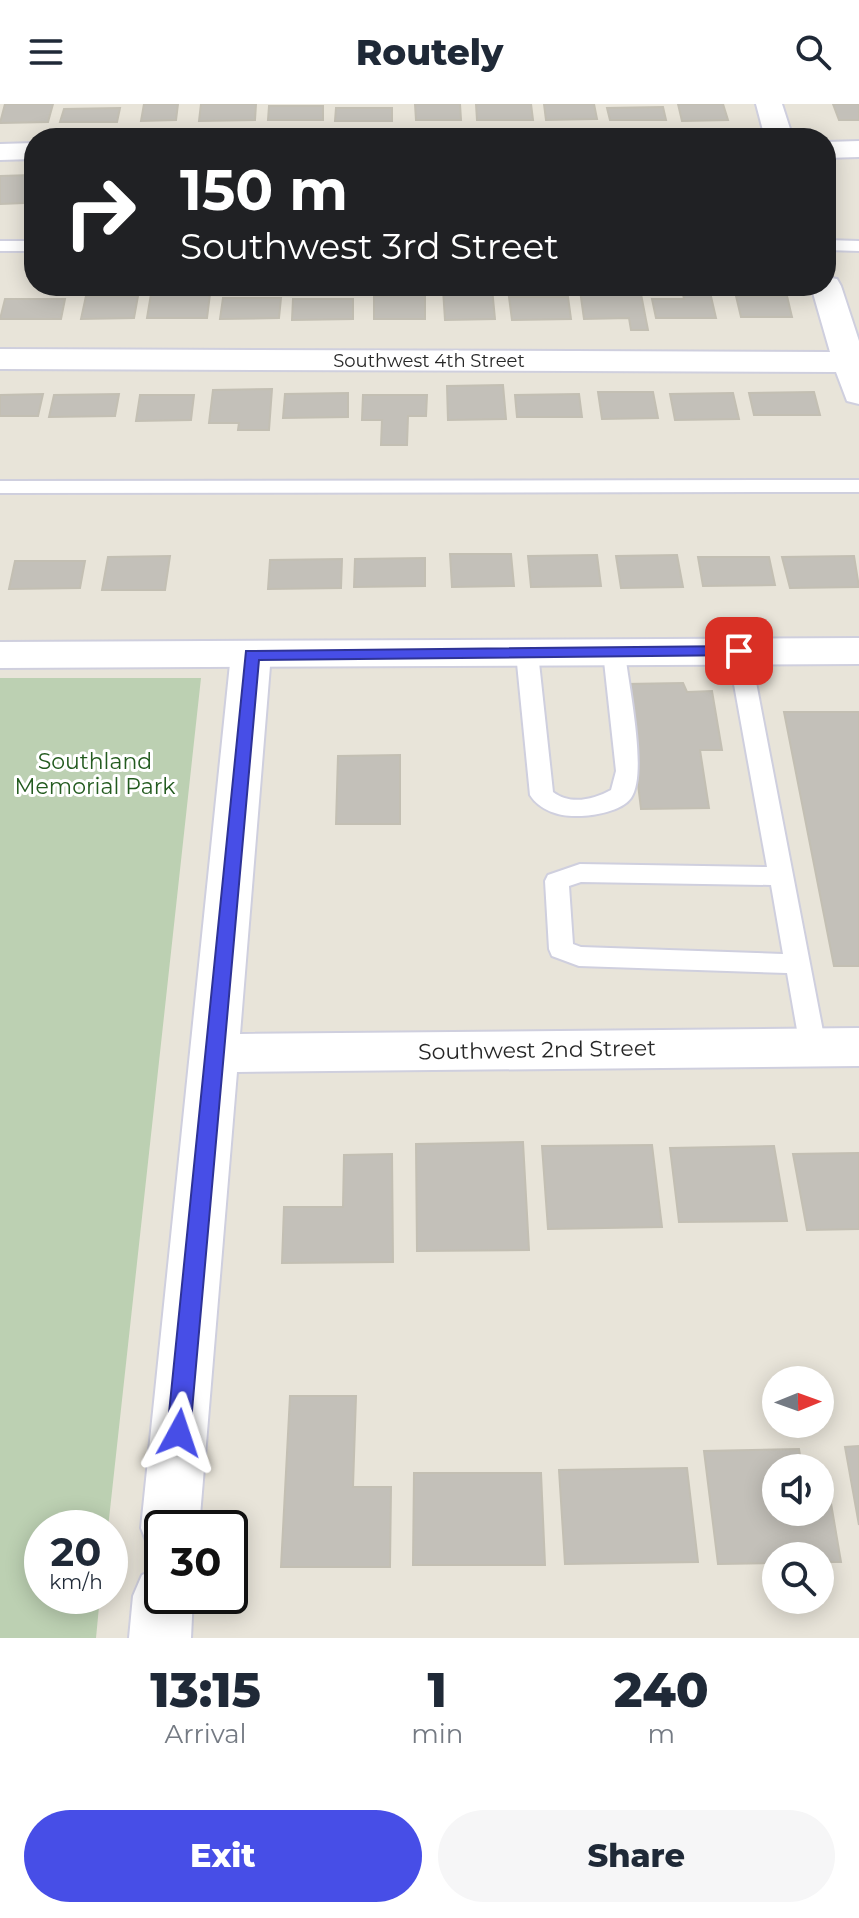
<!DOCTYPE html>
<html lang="en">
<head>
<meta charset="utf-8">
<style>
	:root { --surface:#fff; --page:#f6f6f7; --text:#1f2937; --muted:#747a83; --accent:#474ee7 }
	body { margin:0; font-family:Montserrat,sans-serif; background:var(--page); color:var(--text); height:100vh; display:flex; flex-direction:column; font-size:30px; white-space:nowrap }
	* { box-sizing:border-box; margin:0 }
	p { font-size:26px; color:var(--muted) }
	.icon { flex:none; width:44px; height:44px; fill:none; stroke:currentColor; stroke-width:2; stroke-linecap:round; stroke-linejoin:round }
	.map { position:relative; height:1534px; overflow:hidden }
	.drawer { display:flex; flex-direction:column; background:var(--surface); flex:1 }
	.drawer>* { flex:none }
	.top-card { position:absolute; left:24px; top:24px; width:812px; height:168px; border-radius:32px; box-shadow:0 4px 20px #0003; background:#202124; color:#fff; overflow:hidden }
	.needle { width:52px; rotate:89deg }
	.fabs { position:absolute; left:762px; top:1262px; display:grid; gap:16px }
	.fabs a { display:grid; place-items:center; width:72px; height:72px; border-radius:50%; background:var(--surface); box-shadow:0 4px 20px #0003; font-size:40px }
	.speed { position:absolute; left:24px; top:1406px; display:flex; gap:16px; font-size:40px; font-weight:700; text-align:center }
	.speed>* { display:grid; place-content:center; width:104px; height:104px; border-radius:50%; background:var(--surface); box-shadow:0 4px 20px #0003; line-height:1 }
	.speed small { font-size:20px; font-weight:400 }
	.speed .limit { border:4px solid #111; border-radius:12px; background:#fff; color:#111 }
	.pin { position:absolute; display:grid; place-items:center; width:68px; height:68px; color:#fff; margin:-34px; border-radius:16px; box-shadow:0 4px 12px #0006 }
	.me { position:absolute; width:88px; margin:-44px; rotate:5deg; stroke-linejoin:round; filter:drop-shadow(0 0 6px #0008) }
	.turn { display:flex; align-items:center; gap:28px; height:168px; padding:0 24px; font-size:36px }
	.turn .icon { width:104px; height:104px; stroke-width:2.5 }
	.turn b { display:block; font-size:56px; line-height:68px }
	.eta { display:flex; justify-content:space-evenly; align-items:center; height:136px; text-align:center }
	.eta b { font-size:48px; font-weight:800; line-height:56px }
	.primary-button { display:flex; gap:16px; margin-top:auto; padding:16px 24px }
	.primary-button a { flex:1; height:92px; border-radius:48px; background:var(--accent); color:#fff; font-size:32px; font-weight:800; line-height:92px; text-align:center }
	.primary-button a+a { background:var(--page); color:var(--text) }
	header { display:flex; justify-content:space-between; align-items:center; height:104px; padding:0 24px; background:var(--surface); font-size:36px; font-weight:800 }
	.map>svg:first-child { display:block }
	.cemetery { fill:#bcd0b2 }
	.building { fill:#c3c0b9; stroke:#c3bfb3; stroke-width:2 }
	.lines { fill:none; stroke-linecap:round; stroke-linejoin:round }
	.lane-casing { stroke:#cfcfde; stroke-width:4 }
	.street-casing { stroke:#cfcfde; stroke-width:4 }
	.secondary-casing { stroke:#cfcfde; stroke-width:4 }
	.lane { fill:#fff; fill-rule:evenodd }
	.street { fill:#fff; fill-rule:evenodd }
	.secondary { fill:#fff; fill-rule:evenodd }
	.route { fill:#474ee7; stroke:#2e3396; stroke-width:2 }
	.labels { text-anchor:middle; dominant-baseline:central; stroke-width:6; stroke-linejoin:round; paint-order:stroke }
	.far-street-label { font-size:18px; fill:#272727; stroke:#fff }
	.park-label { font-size:22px; fill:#235b1f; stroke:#fff }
	.street-label { font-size:22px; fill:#272727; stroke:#fff }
</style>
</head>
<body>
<header><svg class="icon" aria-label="menu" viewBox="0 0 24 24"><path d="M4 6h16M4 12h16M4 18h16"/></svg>Routely<svg class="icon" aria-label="search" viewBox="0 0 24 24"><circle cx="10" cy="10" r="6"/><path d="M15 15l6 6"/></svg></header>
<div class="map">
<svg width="859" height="1534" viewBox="0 0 859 1534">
	<rect width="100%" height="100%" fill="#e8e4d9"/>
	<!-- cemetery -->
	<polygon class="cemetery" points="0,574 201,574 108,1424 42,1424 42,1492 100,1492 96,1534 0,1534"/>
	<!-- building -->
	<g class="building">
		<polygon points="5,0 53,0 48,18 0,19"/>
		<polygon points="144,0 178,0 176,16 141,17"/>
		<polygon points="201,0 256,0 255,16 199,17"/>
		<polygon points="415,0 460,0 461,16 416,16"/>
		<polygon points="476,0 531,0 533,16 477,16"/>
		<polygon points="544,0 594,0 597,15 546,16"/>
		<polygon points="678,0 723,0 728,16 682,17"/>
		<polygon points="833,0 859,0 859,16 839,16"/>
		<polygon points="269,2 323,2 323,16 268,16"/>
		<polygon points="663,3 666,16 610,16 607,4"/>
		<polygon points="120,4 117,18 60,18 64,5"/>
		<polygon points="336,4 392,4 392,17 335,17"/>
		<polygon points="31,71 24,99 0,100 0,72"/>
		<polygon points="492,184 495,215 445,216 443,185"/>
		<polygon points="709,184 716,214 656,214 652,195 684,195 682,185"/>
		<polygon points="640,185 648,226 631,226 629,214 584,215 580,186"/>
		<polygon points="151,190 210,190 207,214 147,214"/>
		<polygon points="425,191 425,215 374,215 374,192"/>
		<polygon points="86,192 138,192 134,214 81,215"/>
		<polygon points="736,192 787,192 792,213 741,213"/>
		<polygon points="509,193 568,193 571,215 512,216"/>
		<polygon points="223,194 281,194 279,214 220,215"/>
		<polygon points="5,195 65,195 61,215 0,215"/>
		<polygon points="293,195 353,195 353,215 292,216"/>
		<polygon points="503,281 506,315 448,316 447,282"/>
		<polygon points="272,285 269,326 238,326 239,319 209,319 213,286"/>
		<polygon points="598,288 653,288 658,314 602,315"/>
		<polygon points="814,288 820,311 754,311 749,289"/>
		<polygon points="348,289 348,313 283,314 285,290"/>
		<polygon points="733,289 739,315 675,316 670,290"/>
		<polygon points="43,290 38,312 0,312 0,291"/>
		<polygon points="119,290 115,312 49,313 54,291"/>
		<polygon points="579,290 582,313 517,313 515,291"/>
		<polygon points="140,291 194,291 191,316 136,317"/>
		<polygon points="363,291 427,291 426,312 408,312 407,341 381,341 382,316 362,316"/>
		<polygon points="450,450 511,450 514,482 452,483"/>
		<polygon points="597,451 601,482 531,483 528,452"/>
		<polygon points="677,451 683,483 621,484 616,452"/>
		<polygon points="170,452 165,486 102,486 108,453"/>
		<polygon points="854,452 859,483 790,484 782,453"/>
		<polygon points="698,453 769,453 775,481 703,482"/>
		<polygon points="425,454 425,482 354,483 355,455"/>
		<polygon points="342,455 341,484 268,485 270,456"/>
		<polygon points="15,457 85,457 80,484 9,485"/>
		<polygon points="683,579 687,588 712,587 722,646 700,646 709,704 641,705 626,580"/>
		<polygon points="784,608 859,608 859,862 834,862"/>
		<polygon points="400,651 400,720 336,720 338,652"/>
		<polygon points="523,1038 529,1146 417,1147 416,1040"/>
		<polygon points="652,1041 662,1123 548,1125 542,1042"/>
		<polygon points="774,1042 787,1117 679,1118 670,1044"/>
		<polygon points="859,1049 859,1125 807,1126 793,1050"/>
		<polygon points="392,1050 393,1158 282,1159 284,1103 343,1103 344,1051"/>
		<polygon points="290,1292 356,1292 353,1383 391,1383 390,1463 281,1463"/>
		<polygon points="859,1342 859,1421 845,1343"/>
		<polygon points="799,1345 802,1364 776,1364 776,1408 820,1408 818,1364 825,1364 841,1458 820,1458 820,1452 776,1452 776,1459 718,1460 704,1347"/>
		<polygon points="687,1364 698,1458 565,1460 559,1366"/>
		<polygon points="414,1369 541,1369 545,1461 413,1461"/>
	</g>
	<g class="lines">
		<!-- lane casing -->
		<g class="lane-casing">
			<g id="lane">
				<polygon points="826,136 859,137 859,147 826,146"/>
				<rect x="0" y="137" width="34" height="10"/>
				<polygon points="859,376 859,388 0,389 0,377"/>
				<path d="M739,540L747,542L750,547L826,943L822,950L813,953L804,950L800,943L787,869L579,862L552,852L549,845L545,777L548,771L580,760L767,763L728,547L731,542ZM581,778L771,781L783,850L581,843L573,840L569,782Z"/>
				<path d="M614,541L622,543L625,548C628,579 648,670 631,694C622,707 593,712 579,712C561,713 540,707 530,691L516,549L519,544H535L538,549L553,688C570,701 593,696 611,686L616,667L603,548L606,543Z"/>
			</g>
		</g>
		<!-- street casing -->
		<g class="street-casing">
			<g id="street">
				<polygon points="756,0 782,0 793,34 765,34"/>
				<polygon points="859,37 859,53 826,54 826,38"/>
				<polygon points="34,39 34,55 0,56 0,40"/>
				<polygon points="826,173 837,175 841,182 859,237 859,300 847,297 836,268 0,265 0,245 830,248 811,182 826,182"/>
				<polygon points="251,537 265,541 271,550 240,930 859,924 859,962 237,968 199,1424 162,1424 162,1449 149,1444 141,1424 231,550 237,541"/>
				<polygon points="162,1462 162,1492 193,1492 191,1534 129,1534 133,1492 142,1471"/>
			</g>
		</g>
		<!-- secondary casing -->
		<g class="secondary-casing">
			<polygon id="secondary" points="859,534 859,560 0,564 0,538"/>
		</g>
		<!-- lane -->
		<use href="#lane" class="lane"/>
		<!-- street -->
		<use href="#street" class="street"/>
		<!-- secondary -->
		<use href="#secondary" class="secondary"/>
	</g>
	<!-- route -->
	<polygon class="route" points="739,542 747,547 744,551 259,556 190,1329 187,1337 179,1340 171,1337 167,1329 246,547"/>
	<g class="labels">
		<!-- far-street labels -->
		<g class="far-street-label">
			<text x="429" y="257">Southwest 4th Street</text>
		</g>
		<!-- park labels -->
		<g class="park-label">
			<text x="95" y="657">Southland<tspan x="95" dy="25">Memorial Park</tspan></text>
		</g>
		<!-- street labels -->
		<g class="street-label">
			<text transform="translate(537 946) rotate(-1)">Southwest 2nd Street</text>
		</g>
	</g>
</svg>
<div class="fabs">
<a><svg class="needle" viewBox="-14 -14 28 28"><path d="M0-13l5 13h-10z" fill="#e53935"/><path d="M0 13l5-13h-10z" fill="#747a83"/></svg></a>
<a><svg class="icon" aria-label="sound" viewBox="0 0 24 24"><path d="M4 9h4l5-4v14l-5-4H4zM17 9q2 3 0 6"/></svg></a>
<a><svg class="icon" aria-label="search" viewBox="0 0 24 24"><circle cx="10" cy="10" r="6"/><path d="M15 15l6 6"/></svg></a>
</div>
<div class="speed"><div>20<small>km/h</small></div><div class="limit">30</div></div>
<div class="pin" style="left:739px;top:547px;background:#d93025"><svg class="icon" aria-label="arrive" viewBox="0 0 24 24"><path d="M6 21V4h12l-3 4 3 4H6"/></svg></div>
<svg class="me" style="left:179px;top:1329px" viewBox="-20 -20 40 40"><path d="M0-17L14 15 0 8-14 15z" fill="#474ee7" stroke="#fff" stroke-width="4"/></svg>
<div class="top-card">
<div class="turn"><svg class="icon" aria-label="right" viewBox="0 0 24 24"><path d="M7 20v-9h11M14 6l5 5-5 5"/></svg><div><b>150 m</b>Southwest 3rd Street</div></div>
</div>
</div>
<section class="drawer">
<div class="eta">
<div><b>13:15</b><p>Arrival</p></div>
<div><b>1</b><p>min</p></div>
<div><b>240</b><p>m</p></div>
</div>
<div class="primary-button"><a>Exit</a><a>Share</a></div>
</section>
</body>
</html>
